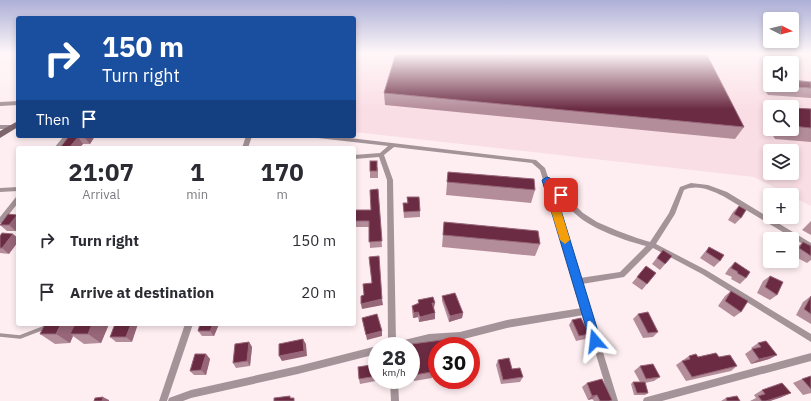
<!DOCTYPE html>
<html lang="en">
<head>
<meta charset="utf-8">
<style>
	:root { --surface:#fff; --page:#f2f2f3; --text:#2b2b33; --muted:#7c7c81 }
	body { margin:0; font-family:"IBM Plex Sans",sans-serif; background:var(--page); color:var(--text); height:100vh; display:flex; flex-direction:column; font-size:15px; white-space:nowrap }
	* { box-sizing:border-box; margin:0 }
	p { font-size:13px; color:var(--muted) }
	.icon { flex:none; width:22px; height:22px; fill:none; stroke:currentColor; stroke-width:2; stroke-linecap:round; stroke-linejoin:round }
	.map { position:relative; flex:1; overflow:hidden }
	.panel { position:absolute; left:16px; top:146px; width:340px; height:180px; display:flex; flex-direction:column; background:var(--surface); border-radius:4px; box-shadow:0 2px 6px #0003 }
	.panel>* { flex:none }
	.top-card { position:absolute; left:16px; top:16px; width:340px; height:122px; border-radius:4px; box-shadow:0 2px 6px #0003; background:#1a4fa0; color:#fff; overflow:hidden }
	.needle { width:26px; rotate:96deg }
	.buttons { position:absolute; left:763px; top:12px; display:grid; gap:8px }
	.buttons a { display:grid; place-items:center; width:36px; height:36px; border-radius:4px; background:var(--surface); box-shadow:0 2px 6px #0003; font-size:20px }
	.speed { position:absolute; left:368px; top:337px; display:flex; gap:8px; font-size:20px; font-weight:700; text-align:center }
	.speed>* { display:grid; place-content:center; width:52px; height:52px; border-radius:50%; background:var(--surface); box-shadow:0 2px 6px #0003; line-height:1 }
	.speed small { font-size:10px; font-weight:400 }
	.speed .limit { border:6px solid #d22; background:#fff; color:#111 }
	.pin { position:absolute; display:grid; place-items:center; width:34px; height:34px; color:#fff; margin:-17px; border-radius:8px; box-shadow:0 2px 6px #0006 }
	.me { position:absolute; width:44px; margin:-22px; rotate:343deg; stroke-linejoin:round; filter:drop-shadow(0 0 3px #0008) }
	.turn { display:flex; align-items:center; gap:14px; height:84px; padding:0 20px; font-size:18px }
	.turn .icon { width:52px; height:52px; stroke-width:2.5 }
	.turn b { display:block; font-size:28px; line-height:34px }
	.then { display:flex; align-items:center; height:38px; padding:0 20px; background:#0003; gap:8px; font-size:15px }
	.eta { display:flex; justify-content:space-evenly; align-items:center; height:68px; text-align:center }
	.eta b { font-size:24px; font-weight:700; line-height:28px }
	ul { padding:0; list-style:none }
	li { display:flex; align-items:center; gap:12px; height:52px; padding:0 20px }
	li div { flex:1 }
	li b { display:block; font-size:15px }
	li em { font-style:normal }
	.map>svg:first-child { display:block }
	.built { fill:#fadee5; fill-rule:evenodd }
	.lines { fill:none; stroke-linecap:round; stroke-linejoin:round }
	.service { stroke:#a49398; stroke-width:3.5 }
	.minor { fill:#a49398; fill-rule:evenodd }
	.secondary { fill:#7d666d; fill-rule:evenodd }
	.wall { fill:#b48d9a }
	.shaded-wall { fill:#976678 }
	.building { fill:#6b2c43; stroke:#976678 }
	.route { fill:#1a73e8; stroke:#114b97 }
	.slow { fill:#f59e0b }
</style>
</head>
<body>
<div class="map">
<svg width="811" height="401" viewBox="0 0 811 401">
	<rect width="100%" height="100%" fill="#feeef2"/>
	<!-- built -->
	<path class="built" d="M354,53H811V206L754,177L354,132ZM770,63H792V85H770ZM770,107H792V129H770ZM770,151H792V173H770Z"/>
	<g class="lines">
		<!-- service -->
		<polyline class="service" points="0,335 20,337 46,327"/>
		<!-- minor -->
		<g class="minor">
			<polygon points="18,101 18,105 0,106 0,102"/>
			<polygon points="0,125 13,125 16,127 13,129 0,129"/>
			<polygon points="64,136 70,136 60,148 54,148"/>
			<polygon points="246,136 252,136 248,148 242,148"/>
			<path d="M315,136H333L536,160L545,168L549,180L583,213L597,222L618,231L637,238L650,242L669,213L680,187L691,183L708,185L727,192L811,243V249L723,196C710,190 698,184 684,190L675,214L656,244L706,270L811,334V342L702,274L653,248L624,277L582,284L618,401H610L584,315L507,328L460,340L429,342L410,346H388L387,180L379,157L354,159V155L380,153L388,146L318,138ZM394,147L532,163L540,170L582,308L507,320L460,332L429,334L396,342L393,180L384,155ZM552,190C561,199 569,209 579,217C595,230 626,241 646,246L620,272L580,278Z"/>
			<polygon points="18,187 18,191 0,192 0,188"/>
			<polygon points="16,197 18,197 18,203 2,223 0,223 0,217"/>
			<polygon points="185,324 193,324 167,401 159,401"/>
			<polygon points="377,346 377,354 298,374 191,398 183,401 168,401 169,398 191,390 298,366"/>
			<polygon points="811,353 811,361 662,401 643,401 644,398 647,397"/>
			<polygon points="390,380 398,380 399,401 391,401"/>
		</g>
		<!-- secondary -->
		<polygon class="secondary" points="18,121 18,127 0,138 0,131"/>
	</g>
	<!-- wall -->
	<g class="wall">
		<polygon points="770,80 770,85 792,85 811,82 811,98 768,95 763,88"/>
		<polygon points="384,93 744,127 735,139 385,105"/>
		<polygon points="792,108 811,109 811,142 775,139 763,119 770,110 770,129 792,129"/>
		<polygon points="69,136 95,136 90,144 83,144 79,148 60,148"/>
		<polygon points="378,167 378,178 370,178 370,171"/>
		<polygon points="448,172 535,190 531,203 446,195"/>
		<polygon points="378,189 382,247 370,248 369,227 354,227 354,210 371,210"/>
		<polygon points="407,197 420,211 420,217 404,218 403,203 407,203"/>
		<polygon points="739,206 741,218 735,224 728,220 733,212"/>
		<polygon points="17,215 16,231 7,231 0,225"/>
		<polygon points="781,217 789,217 786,220"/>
		<polygon points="811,221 811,235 802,230"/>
		<polygon points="444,222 540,244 535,256 442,247"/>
		<polygon points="0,236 9,254 0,253"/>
		<polygon points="803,242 811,246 811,260 807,263 792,255 792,253 796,248"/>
		<polygon points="709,247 720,261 714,267 700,258 704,253"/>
		<polygon points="663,250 672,256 660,270 652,264"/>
		<polygon points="735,262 746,278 740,284 731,279 732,277 725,274 729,268"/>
		<polygon points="656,273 642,290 632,283 637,277"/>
		<polygon points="770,276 777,295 770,300 757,293 763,281"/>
		<polygon points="731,291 741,312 734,317 718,306 725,296"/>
		<polygon points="442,296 463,313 462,318 449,322 442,301"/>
		<polygon points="811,296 811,324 796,315 803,302"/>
		<polygon points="418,300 434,308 435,313 435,319 419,322 418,317 413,318 412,311 412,306 418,304"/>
		<polygon points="638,314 658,332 653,337 643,338 633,319"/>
		<polygon points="572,320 589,334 585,339 576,341 569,325"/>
		<polygon points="109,324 101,343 84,344 73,336 70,343 55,344 40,334"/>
		<polygon points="115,324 132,342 116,342 110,337"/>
		<polygon points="219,324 214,336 202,336 198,331"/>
		<polygon points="249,342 252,347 250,366 236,368 233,363"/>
		<polygon points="758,343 777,355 769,359 751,364 745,354 752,349 751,348"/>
		<polygon points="412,344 437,346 437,366 431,367 432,372 432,378 414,381 411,361 411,353 412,353"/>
		<polygon points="206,354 210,359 206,375 194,375 190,371"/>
		<polygon points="689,356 698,357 719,357 737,366 731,371 686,381 676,365"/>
		<polygon points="498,360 512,369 523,377 520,382 501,384 496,365"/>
		<polygon points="377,364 377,380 381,380 360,384 359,379"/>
		<polygon points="640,366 660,377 654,381 645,383 648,393 645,395 634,395 631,384 633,382 640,382 634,371"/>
		<polygon points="811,376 811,393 803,395 793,383 802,379"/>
		<polygon points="587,383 612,400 611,401 594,401 592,399 588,400 582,387"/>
		<polygon points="762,390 782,397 770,401 750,401 756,398 754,395"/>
		<polygon points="726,398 740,401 721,401"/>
	</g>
	<!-- shaded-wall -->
	<g class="shaded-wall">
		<polygon points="86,136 95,136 90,144 85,138"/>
		<polygon points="78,137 83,144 79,148 69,148"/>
		<polygon points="17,215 18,215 18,228 16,231 9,225"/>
		<polygon points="13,234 18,238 18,242 9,254 2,248"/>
		<polygon points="382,299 383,305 362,309 361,304"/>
		<polygon points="432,303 435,303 434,308 432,309"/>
		<polygon points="418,312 418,317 413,318 414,313"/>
		<polygon points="435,313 435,319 419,322 420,317"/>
		<polygon points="463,313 462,318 449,322 450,316"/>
		<polygon points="61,324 79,324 70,334 73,336 70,343 56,334"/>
		<polygon points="92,324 109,324 101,343 88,334"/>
		<polygon points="131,324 138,324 132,342 126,337"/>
		<polygon points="213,324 219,324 214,336 210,331"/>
		<polygon points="382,331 382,336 367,340 366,335"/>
		<polygon points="303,339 306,344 307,356 282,361 279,356"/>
		<polygon points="249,342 252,347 250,366 247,361"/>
		<polygon points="206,354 210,359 206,375 201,370"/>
		<polygon points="777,355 769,359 751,364 759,359"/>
		<polygon points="791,393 782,397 770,401 766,401"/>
		<polygon points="597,395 592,399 588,400 592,396"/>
		<polygon points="103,397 109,400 109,401 102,401"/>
	</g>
	<!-- building -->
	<g class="building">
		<polygon points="396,53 706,53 744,127 384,93"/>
		<polygon points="792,80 811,82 811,88 775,86 775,85 792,85"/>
		<polygon points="773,106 786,107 774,107"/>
		<polygon points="792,108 811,109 811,128 792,126"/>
		<polygon points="69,136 86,136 85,138 78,137 69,148 60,148"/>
		<rect x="370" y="161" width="7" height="10"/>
		<polygon points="448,172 534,179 535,190 447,182"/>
		<polygon points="378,189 382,241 369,242 369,221 354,221 354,210 371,210 370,190"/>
		<polygon points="407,197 419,197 420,211 404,212 403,203 408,203"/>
		<polygon points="792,203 799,207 793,214 792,213"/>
		<polygon points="739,206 746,210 741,218 734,214"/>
		<polygon points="8,214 17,215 9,225 0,225"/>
		<polygon points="444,222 538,231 540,244 443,235"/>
		<polygon points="2,233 13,234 2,248 0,248 0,236"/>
		<polygon points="803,242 811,246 811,256 799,248"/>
		<polygon points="709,247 724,255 720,261 706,252"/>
		<polygon points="663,250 672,256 665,264 657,258"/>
		<polygon points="379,256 382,299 361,304 361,296 364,295 363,284 372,283 369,257"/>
		<polygon points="735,262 750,272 746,278 737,273 738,272 731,268"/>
		<polygon points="646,266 656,273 647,284 637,277"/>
		<polygon points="770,276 783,282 777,295 765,287"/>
		<polygon points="731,291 748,301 741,312 725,301"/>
		<polygon points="455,293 463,313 450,316 442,296"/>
		<polygon points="811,296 811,314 804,309"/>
		<polygon points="433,297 435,303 432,303 435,313 420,317 418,312 414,313 412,306 419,303 418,300"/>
		<polygon points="648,312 658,332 648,333 638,314"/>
		<polygon points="377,314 382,331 366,335 362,318"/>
		<polygon points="581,318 589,334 579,336 572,320"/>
		<polygon points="45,324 61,324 56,334 40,334"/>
		<polygon points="75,324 92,324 88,334 70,334"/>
		<polygon points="115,324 131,324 126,337 110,337"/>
		<polygon points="200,324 213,324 210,331 198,331"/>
		<polygon points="303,339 304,351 279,356 279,344"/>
		<polygon points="442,340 443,346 437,346 437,360 430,361 432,372 414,375 411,353 413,353 412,344"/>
		<polygon points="766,341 777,355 759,359 752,349 761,347 758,343"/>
		<polygon points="249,342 247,361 233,363 235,344"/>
		<polygon points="463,344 464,346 453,346"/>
		<polygon points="716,353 719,357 730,355 737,366 692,377 682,361 690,359 689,356 696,354 698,357"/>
		<polygon points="195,354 206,354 201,370 190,371"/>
		<polygon points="509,358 512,369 520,368 523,377 503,380 498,360"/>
		<polygon points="377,364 377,376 359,379 358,367"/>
		<polygon points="653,364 660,377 646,379 640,366"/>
		<polygon points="811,376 811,389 802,379"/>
		<polygon points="602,379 612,400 609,401 600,401 597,395 592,396 587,383"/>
		<polygon points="633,382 645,382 648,393 637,393"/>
		<polygon points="782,383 791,393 766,401 762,401 758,396 765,394 762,390"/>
		<polygon points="290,396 290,398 294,398 294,401 274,401 274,398"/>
		<polygon points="737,396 740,401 727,401 726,398"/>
		<polygon points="103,397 102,401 94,401 95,398"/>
	</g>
	<!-- sky -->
	<linearGradient id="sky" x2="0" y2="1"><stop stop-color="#acafd7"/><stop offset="0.49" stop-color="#fff7f9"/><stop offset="1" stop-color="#fff7f9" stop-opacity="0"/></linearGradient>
	<rect width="811" height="109" fill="url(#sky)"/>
	<!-- route -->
	<polygon class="route" points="547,177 550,178 566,195 561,198 556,194 601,341 599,345 595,347 591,345 590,341 542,180"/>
	<!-- slow -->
	<polygon class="slow" points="554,200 559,204 570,240 565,244 560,240 549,204"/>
</svg>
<div class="buttons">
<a><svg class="needle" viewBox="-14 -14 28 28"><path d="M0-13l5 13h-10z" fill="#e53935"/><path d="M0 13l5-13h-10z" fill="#7c7c81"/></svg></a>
<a><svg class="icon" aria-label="sound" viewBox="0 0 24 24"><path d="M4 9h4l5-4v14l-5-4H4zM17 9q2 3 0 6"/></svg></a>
<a><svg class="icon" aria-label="search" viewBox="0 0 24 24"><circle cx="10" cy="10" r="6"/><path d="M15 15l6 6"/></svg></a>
<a><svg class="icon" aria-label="layers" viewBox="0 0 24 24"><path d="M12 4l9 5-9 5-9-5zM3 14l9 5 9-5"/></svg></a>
<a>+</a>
<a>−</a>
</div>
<div class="speed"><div>28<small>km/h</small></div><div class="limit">30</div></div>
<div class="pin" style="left:561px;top:195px;background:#d93025"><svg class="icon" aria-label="arrive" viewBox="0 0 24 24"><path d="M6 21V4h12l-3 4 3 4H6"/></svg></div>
<svg class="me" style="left:595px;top:341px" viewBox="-20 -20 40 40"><path d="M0-17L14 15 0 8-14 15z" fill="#1a73e8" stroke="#fff" stroke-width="4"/></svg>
<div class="top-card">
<div class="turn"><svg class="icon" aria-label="right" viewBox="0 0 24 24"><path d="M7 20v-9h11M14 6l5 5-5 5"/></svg><div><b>150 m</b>Turn right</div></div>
<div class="then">Then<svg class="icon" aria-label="arrive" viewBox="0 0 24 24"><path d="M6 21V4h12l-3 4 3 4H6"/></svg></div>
</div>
<section class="panel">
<div class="eta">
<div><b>21:07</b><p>Arrival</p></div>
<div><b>1</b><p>min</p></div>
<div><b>170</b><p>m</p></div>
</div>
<ul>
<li><svg class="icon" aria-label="right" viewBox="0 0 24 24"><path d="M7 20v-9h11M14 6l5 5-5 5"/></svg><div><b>Turn right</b></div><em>150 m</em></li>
<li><svg class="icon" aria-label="arrive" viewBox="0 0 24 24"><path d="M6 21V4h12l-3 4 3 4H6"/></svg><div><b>Arrive at destination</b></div><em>20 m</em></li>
</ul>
</section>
</div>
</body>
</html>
